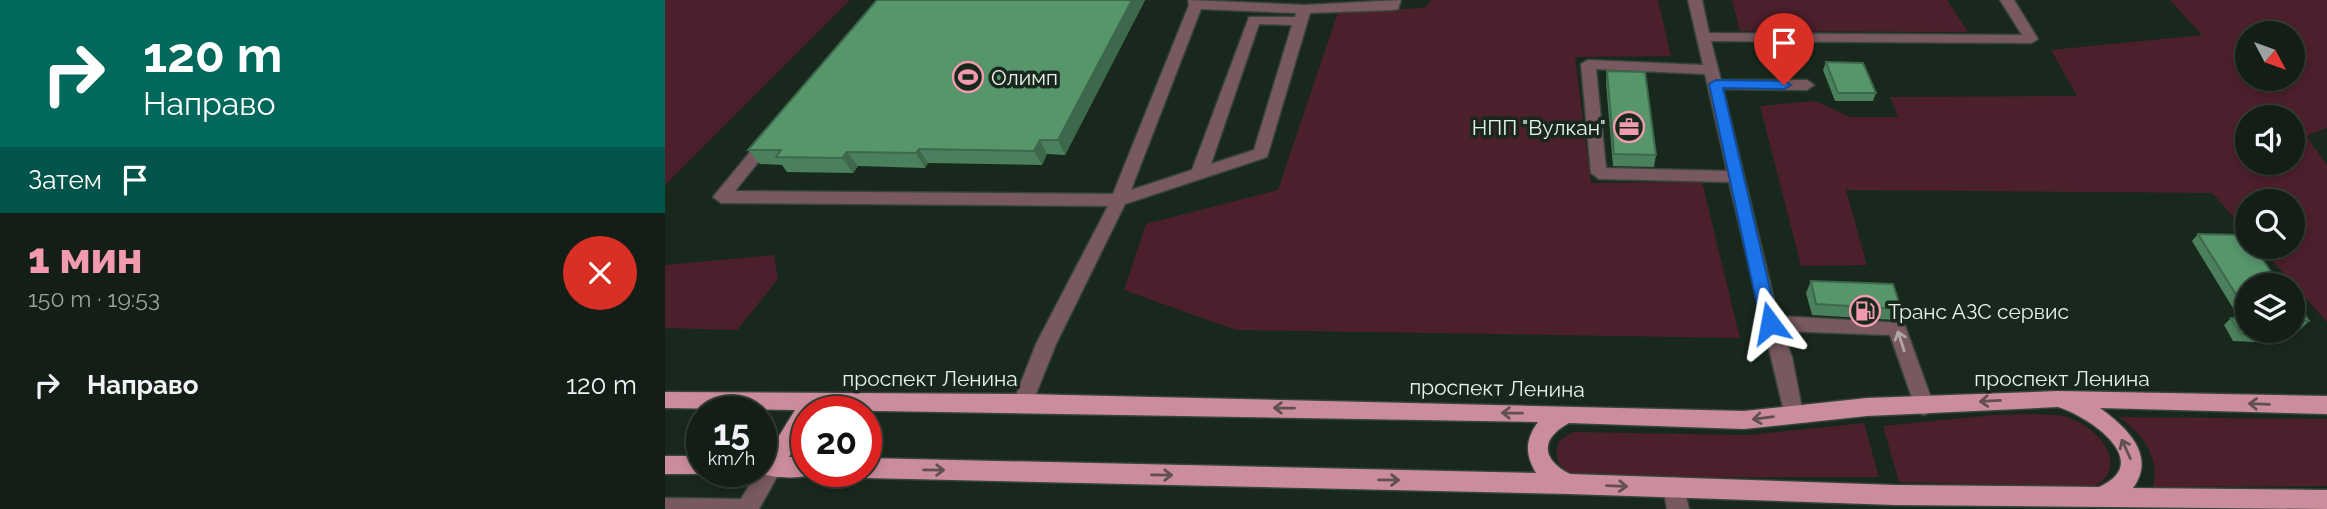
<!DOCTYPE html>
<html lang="ru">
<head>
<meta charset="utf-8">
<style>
	:root { --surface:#131e16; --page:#1c271f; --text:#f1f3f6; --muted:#9da2a1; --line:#323c35; --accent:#f29aae }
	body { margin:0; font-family:Raleway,sans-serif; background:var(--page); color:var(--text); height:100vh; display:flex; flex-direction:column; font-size:26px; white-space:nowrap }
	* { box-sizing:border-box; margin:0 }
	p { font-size:23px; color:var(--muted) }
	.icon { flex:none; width:38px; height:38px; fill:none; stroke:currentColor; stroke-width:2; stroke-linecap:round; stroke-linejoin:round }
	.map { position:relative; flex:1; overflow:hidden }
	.details { display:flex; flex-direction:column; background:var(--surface); width:665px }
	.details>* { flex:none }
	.banner { background:#00695c; color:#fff; overflow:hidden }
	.needle { width:46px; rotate:131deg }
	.fabs { position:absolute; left:1570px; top:21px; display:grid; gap:14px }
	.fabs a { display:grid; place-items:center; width:70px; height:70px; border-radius:50%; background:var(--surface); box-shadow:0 4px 10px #0003,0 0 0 2px var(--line); font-size:35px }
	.speed { position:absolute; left:21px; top:396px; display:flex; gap:14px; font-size:35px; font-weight:700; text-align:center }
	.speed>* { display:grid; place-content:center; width:91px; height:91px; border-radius:50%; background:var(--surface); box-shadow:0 4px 10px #0003,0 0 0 2px var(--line); line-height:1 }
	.speed small { font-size:18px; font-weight:400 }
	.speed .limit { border:10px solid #d22; background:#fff; color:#111 }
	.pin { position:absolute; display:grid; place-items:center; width:60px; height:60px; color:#fff; margin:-72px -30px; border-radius:50% 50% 50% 0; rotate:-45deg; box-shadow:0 0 7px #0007 }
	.pin .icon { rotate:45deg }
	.me { position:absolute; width:77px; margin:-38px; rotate:347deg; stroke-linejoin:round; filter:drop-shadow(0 0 5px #0008) }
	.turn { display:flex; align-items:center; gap:24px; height:147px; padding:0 28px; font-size:32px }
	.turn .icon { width:91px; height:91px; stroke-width:2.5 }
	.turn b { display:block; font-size:49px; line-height:60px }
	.then { display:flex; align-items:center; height:66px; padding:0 28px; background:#0003; gap:14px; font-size:26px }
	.round { display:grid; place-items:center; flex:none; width:74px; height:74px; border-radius:37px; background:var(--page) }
	.overview { display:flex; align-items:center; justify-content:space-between; height:119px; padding:0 28px }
	h1 { font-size:42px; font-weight:800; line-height:52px; color:var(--accent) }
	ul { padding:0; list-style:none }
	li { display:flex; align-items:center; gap:21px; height:105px; padding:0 28px }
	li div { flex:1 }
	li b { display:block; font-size:26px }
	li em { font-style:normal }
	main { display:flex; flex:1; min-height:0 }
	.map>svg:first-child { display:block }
	.green { fill:#4c1f2c; fill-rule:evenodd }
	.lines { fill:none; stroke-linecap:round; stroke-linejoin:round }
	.minor-casing { stroke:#36443a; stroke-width:3 }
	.major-casing { stroke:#36443a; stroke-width:3 }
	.minor { fill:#77595f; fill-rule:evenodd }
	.major { fill:#cb8d9b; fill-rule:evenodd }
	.wall { fill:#4b805c }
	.shaded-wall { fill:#3d684b }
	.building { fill:#57956b; stroke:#3d684b; stroke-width:2 }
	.oneway { stroke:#b0a6a5 }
	.oneway2 { stroke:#60504f }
	.route { fill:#1a73e8; stroke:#114b97; stroke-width:2 }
	.labels { text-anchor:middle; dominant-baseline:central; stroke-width:7; stroke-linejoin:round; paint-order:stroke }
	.poi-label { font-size:21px; fill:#e9f3eb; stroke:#19281d; text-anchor:start }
	.street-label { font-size:21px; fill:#e9f3eb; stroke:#19281d }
</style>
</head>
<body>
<main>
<section class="details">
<div class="banner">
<div class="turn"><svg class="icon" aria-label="right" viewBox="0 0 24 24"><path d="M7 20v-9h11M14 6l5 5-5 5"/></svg><div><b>120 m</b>Направо</div></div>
<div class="then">Затем<svg class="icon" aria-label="arrive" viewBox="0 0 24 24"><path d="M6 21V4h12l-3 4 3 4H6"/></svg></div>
</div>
<div class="overview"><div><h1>1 мин</h1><p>150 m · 19:53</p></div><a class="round" style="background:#d93025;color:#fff"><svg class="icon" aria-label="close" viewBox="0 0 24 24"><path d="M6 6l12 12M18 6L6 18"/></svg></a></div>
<ul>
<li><svg class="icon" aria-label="right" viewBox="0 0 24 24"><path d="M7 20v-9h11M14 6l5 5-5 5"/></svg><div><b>Направо</b></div><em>120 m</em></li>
</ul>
</section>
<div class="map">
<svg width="1662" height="509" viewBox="0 0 1662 509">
	<rect width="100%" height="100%" fill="#19281d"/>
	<!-- green -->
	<g class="green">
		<polygon points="0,0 185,0 0,185"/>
		<polygon points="766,0 993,0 1006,56 910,57 926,183 1037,182 1075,338 571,330 459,290 481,224 613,190 673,12 760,8"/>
		<polygon points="1067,0 1282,0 1303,32 1075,31"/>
		<path d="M1505,0H1662V128L1641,136L1662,165V322L1595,247H1628V201H1582V232L1547,193L1181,190L1202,265L1136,266L1095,106L1150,101L1185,117H1233L1225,97L1412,96L1386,50L1537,35ZM1628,33V79H1582V33ZM1628,117V163H1582V117Z"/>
		<polygon points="109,255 113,279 72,330 0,328 0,265"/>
		<path d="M1329,415C1351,415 1374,413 1396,416C1427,420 1470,465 1428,487L1234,482L1218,426Z"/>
		<path d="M1453,417L1662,419V486L1488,487C1495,457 1478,433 1453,417Z"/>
		<path d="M1199,423L1214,477L910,478C895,468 886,458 895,440L908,432L1083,435Z"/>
	</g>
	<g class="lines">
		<!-- minor casing -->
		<g class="minor-casing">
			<g id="minor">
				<path d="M523,0L639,5L736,0L733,9L728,10L645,13L602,157L460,204L391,344L365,409L358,412L351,409L348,403L371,344L443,206L56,203L48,197L99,135L104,134L112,139L70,191L448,194L524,5ZM536,9L631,13L630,17H584L527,170L466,190ZM594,24L627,25L589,150L546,164Z"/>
				<path d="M1023,0H1037L1044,33L1357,35L1335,0H1349L1373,39L1366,43L1046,41L1056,80H1142L1149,85L1142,90L1058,89L1113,316L1239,323L1269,406L1266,412L1259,415L1252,412L1225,335L1117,331L1127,357L1138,414L1135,420L1128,423L1121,420L1064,182L934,179L926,173L916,64L923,60L1038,65ZM931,69L1040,74L1062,171L941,168Z"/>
				<polygon points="107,457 114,459 118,466 94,509 0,509 0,498 76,499 93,471 96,471 100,459"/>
				<polygon points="1009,477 1017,480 1024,509 1002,509 998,487 1001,480"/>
			</g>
		</g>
		<!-- major casing -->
		<g class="major-casing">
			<g id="major">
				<path d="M1393,391L1662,396V414L1435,408C1461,427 1492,455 1468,488L1662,490V509L1230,505L904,494L201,478L194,475L192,471H201V458L871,473C860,454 860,440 873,422L151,410L142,411V426L124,457H142V471H151L149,474C135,479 104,479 92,471H96V458L101,457L130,410L0,408V392L358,394L1079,411L1202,398ZM1393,407C1425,417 1490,462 1434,487L1230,485L905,474C876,459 875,439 904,423L1079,429L1202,416Z"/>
				<polygon points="0,456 37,456 37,471 45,471 37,474 0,474"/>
			</g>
		</g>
		<!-- minor -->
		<use href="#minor" class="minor"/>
		<!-- major -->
		<use href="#major" class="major"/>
	</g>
	<!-- wall -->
	<g class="wall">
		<polygon points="212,0 480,0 400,155 382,154 377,165 263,163 260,168 193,166 188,173 122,172 117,165 95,164 83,150"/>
		<polygon points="1161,62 1211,93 1208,101 1170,101 1158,70"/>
		<polygon points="942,71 991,155 989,167 948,166 941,83"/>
		<polygon points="1533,234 1582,285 1582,331 1618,336 1610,343 1568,341 1559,325 1566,318 1574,318 1527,241"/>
		<polygon points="1146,281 1236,309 1230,320 1147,315 1141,293"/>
		<polygon points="1628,297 1644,321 1636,329 1628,328"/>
	</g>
	<!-- shaded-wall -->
	<g class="shaded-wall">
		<polygon points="467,0 480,0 400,155 393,140"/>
		<polygon points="375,140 382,154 377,165 369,151"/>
		<polygon points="254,149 263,163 260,168 251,153"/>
		<polygon points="182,152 193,166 188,173 177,158"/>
	</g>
	<!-- building -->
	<g class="building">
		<polygon points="212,0 467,0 393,140 375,140 369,151 254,149 251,153 182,152 177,158 111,157 116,150 83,150"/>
		<polygon points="1161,62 1198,63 1211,93 1173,93"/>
		<polygon points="942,71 980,72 991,155 949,154"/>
		<polygon points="1533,234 1581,235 1582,247 1589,247 1615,285 1582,285 1582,312"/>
		<polygon points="1146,281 1228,284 1236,309 1151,304"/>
		<polygon points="1628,297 1644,321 1628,321"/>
		<polygon points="1566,318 1582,319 1582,331 1615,331 1618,336 1576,334"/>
	</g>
	<!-- one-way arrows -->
	<defs><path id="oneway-shaft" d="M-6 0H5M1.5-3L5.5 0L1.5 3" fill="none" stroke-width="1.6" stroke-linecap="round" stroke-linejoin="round" transform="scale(1.75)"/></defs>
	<use class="oneway" href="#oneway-shaft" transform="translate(1236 341) rotate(-108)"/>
	<g class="oneway2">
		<use href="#oneway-shaft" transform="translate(1325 401) rotate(177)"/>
		<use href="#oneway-shaft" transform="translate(1594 404) rotate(-178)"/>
		<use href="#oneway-shaft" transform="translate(619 408) rotate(-179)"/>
		<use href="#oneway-shaft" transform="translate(847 413) rotate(-179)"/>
		<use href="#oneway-shaft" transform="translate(1098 418) rotate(173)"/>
		<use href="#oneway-shaft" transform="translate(1461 449) rotate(-115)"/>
		<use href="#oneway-shaft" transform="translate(269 470) rotate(1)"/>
		<use href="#oneway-shaft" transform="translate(497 475) rotate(1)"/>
		<use href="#oneway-shaft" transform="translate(724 480) rotate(1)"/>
		<use href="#oneway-shaft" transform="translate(952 486) rotate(2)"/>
	</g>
	<!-- route -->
	<polygon class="route" points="1051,80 1119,81 1126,85 1119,89 1058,88 1113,323 1111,327 1099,327 1096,323 1044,84"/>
	<!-- icons -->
	<defs>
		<g id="stadium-ring" transform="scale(1.575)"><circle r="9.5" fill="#19281d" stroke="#f29aae" stroke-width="1.5"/><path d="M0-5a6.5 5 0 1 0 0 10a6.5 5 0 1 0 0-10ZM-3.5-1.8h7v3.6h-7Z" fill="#f29aae"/></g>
		<g id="office-ring" transform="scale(1.575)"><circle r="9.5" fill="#19281d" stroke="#f29aae" stroke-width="1.5"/><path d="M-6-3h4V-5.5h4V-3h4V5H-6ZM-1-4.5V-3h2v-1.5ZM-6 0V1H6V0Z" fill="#f29aae"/></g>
		<g id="fuel-ring" transform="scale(1.575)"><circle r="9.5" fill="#19281d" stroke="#f29aae" stroke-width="1.5"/><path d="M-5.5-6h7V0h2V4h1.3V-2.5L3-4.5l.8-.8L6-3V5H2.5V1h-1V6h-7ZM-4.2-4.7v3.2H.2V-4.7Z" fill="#f29aae"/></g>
	</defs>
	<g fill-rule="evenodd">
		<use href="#stadium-ring" x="303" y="77"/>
		<use href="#office-ring" x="964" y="127"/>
		<use href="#fuel-ring" x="1200" y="311"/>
	</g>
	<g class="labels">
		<!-- poi labels -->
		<g class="poi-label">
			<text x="326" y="77">Олимп</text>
			<text x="941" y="127" text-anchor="end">НПП "Вулкан"</text>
			<text x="1223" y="311">Транс АЗС сервис</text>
		</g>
		<!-- street labels -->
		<g class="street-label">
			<text x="265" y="378">проспект Ленина</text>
			<text x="1397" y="378">проспект Ленина</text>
			<text transform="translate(832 388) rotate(1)">проспект Ленина</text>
		</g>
	</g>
</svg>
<div class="fabs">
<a><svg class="needle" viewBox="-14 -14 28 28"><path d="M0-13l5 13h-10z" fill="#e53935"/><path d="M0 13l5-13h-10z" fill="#9da2a1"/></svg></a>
<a><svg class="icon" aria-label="sound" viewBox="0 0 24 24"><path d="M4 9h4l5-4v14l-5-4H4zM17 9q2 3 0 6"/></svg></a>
<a><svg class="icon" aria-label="search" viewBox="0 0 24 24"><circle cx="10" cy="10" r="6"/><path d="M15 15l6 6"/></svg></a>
<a><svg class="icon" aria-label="layers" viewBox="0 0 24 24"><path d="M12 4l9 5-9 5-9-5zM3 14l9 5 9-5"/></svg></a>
</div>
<div class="speed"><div>15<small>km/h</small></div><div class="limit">20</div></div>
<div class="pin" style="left:1119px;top:85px;background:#d93025"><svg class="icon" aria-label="arrive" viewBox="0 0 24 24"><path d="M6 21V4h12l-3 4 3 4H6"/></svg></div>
<svg class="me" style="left:1105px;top:323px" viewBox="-20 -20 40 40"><path d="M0-17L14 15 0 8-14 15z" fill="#1a73e8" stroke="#fff" stroke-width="4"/></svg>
</div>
</main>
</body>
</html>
